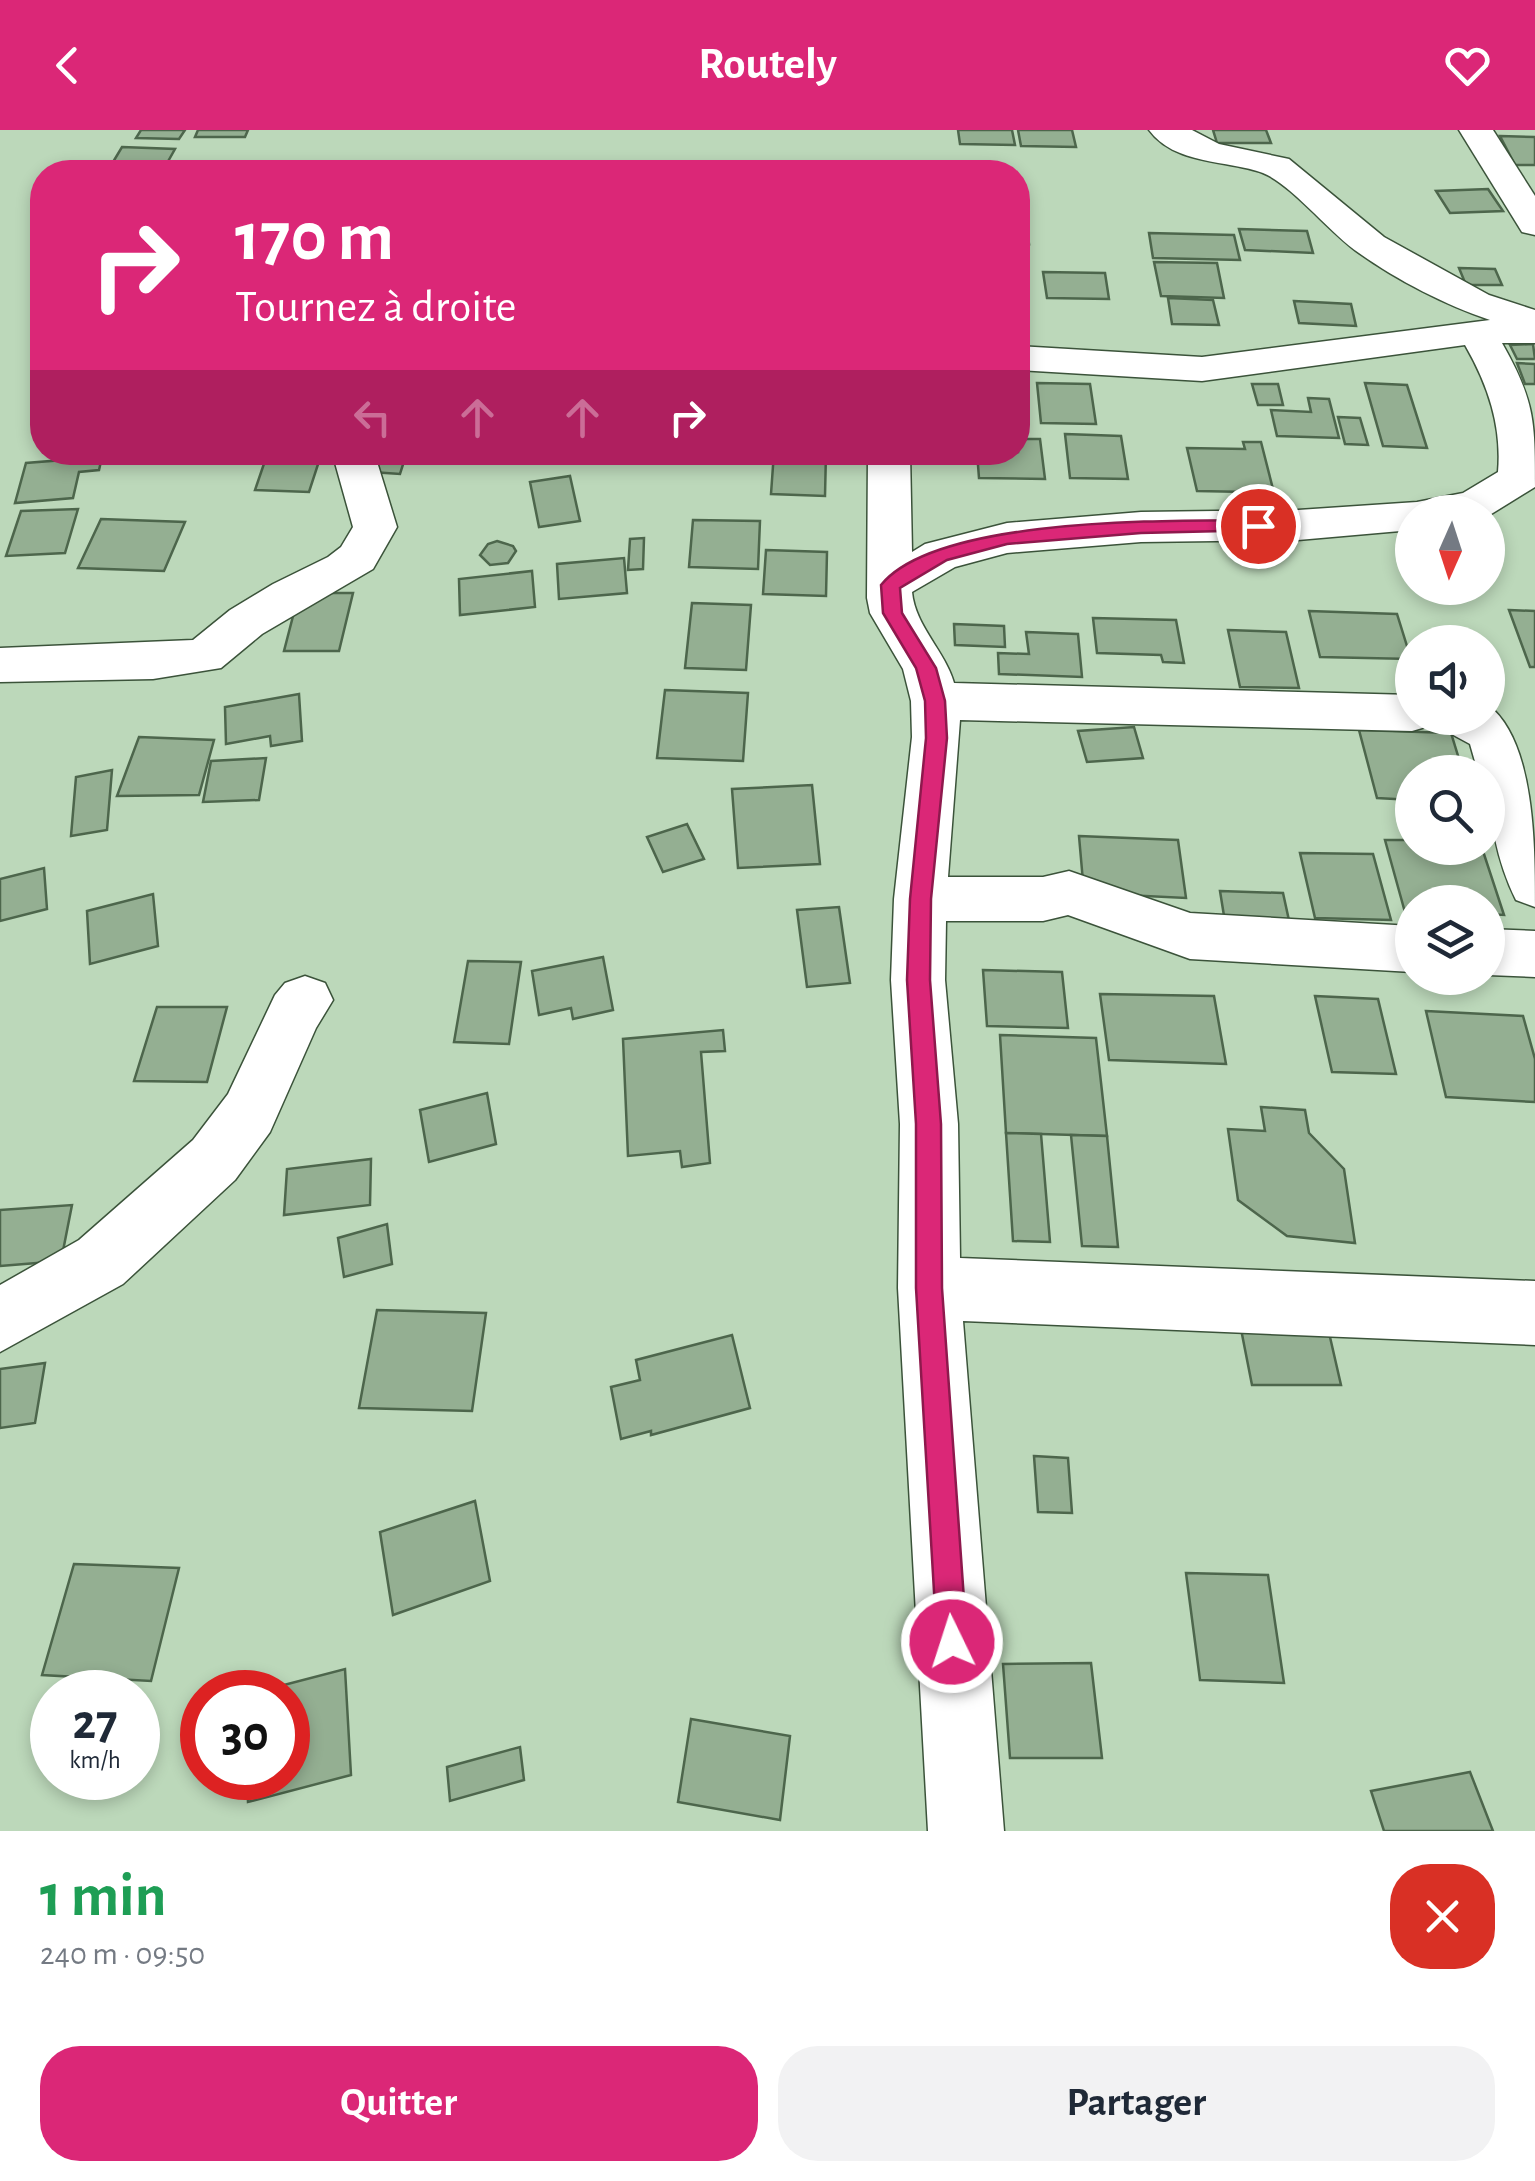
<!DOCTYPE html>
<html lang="fr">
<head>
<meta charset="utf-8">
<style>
	:root { --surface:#fff; --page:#f2f2f3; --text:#1f2937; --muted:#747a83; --accent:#db2777 }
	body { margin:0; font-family:"Alegreya Sans",sans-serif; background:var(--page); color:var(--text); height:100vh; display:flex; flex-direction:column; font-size:38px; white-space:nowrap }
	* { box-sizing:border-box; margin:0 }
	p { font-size:32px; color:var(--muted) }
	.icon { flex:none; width:55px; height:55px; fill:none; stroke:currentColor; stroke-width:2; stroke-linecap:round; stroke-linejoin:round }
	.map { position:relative; height:1701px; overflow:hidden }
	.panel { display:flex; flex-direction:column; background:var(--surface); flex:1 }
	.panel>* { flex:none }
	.guide { position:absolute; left:30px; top:30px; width:1000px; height:305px; border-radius:40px; box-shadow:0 5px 15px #0003; background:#db2777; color:#fff; overflow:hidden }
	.needle { width:65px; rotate:183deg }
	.buttons { position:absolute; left:1395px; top:365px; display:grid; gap:20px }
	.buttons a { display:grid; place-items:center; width:110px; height:110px; border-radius:50%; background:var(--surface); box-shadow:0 5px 15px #0003; font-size:50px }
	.speed { position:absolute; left:30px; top:1540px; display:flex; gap:20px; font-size:50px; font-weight:700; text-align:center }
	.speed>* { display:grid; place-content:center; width:130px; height:130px; border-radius:50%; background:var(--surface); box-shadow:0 5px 15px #0003; line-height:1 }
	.speed small { font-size:25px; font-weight:400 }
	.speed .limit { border:15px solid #d22; background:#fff; color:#111 }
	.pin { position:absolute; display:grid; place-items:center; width:85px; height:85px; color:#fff; margin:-42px; border:5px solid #fff; border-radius:50%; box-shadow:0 2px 10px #0007 }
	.me { position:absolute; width:110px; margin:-55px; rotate:356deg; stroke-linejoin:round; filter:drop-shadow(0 0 8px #0008) }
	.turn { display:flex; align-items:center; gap:35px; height:210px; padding:0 40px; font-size:45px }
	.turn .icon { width:130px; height:130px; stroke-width:2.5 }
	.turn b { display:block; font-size:70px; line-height:85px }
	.lanes { display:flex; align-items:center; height:95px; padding:0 40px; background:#0003; justify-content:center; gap:50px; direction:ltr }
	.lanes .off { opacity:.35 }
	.round { display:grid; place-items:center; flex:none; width:105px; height:105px; border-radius:40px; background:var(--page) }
	.summary { display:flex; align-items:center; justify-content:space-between; height:170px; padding:0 40px }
	h1 { font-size:60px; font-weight:700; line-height:75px; color:#1e9e55 }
	.action { display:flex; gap:20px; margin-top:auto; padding:20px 40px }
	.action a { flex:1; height:115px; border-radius:40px; background:var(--accent); color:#fff; font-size:40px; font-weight:700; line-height:115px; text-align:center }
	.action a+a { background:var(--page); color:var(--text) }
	header { display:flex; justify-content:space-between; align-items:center; height:130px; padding:0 40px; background:var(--accent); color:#fff; font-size:45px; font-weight:700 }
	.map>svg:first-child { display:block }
	.building { fill:#94af92; stroke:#4d664c; stroke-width:2.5 }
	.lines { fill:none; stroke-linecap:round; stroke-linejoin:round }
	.minor-casing { stroke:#3b533a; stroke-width:3 }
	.minor { fill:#fff; fill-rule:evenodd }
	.route { fill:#db2777; stroke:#8e194d; stroke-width:2.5 }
</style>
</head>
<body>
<header><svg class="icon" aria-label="back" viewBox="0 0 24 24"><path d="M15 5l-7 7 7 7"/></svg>Routely<svg class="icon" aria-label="heart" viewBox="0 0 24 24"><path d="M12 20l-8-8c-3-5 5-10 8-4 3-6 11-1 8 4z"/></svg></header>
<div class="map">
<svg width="1535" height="1701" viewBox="0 0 1535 1701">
	<rect width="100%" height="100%" fill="#bcd8ba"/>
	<!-- building -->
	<g class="building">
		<polygon points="141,0 185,0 179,9 136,8"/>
		<polygon points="198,0 248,0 245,7 195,7"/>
		<polygon points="958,0 1012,0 1015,15 960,14"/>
		<polygon points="1018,0 1072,0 1076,17 1021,16"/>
		<polygon points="1213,0 1266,0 1271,13 1217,13"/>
		<polygon points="1500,6 1535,7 1535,35 1515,35"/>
		<polygon points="122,17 175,19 162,42 107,42"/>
		<polygon points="185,33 226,35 222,42 180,42"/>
		<polygon points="1488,59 1503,81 1450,83 1436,61"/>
		<polygon points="1018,91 1026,91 1029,114 1018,113"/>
		<polygon points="1239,99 1307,101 1313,123 1245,120"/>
		<polygon points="1149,103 1234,105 1240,130 1153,128"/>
		<polygon points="1154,132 1217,133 1224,168 1161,166"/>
		<polygon points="1459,138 1495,139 1502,155 1466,155"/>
		<polygon points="1043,142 1105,143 1109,169 1047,168"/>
		<polygon points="1168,168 1213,170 1219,195 1172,194"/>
		<polygon points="1294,171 1351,174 1356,196 1299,193"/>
		<polygon points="1533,214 1535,229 1517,229 1510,215"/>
		<polygon points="1517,233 1535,234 1535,254 1525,254"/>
		<polygon points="1037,253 1090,254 1096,294 1041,293"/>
		<polygon points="1365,253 1407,255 1427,318 1383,316"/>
		<polygon points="1252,254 1278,254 1283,275 1258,275"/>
		<polygon points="1308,268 1329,269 1339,308 1277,306 1271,280 1311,282"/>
		<polygon points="1338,287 1360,288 1368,315 1345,314"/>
		<polygon points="1065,304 1121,306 1128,349 1070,348"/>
		<polygon points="1018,309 1040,309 1045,349 979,348 977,322 1018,322"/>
		<polygon points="1243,312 1261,312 1274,363 1265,363 1266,367 1250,366 1249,362 1197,361 1187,318 1245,319"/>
		<polygon points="139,322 205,322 138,329"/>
		<polygon points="268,322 322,322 309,362 255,360"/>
		<polygon points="379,322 407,322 400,344 372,342"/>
		<polygon points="774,322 826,322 825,366 771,364"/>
		<polygon points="102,327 99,340 79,342 73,368 15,373 26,333"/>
		<polygon points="570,346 580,391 539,397 530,352"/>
		<polygon points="78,379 65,423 6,426 21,381"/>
		<polygon points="101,389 185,392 164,441 78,438"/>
		<polygon points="693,390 760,391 758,439 689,437"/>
		<polygon points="644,408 643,439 628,440 630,409"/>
		<polygon points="497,411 513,416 516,421 508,433 490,435 480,425 488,414"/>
		<polygon points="766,420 827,422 826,466 763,464"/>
		<polygon points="624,428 627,463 559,469 557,434"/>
		<polygon points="532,441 535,477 460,485 459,449"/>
		<polygon points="299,463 353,463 339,521 284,521"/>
		<polygon points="692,473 751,475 746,540 685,538"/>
		<polygon points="1509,480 1535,481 1535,537 1530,537"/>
		<polygon points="1309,481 1397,484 1411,529 1320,527"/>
		<polygon points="1093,488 1176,490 1184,533 1163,532 1161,525 1097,523"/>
		<polygon points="954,494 1004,496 1005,517 955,515"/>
		<polygon points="1228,500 1286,502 1299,558 1240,557"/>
		<polygon points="1026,502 1078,504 1082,547 999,544 998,523 1029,524"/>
		<polygon points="665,560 748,563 743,631 657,628"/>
		<polygon points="299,564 302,611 271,616 270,606 226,614 225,577"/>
		<polygon points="1134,597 1143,628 1087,632 1078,601"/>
		<polygon points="1359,600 1451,603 1463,642 1412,642 1412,670 1377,668"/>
		<polygon points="139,607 214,610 199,665 117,666"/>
		<polygon points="266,628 259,670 203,672 211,631"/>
		<polygon points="112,640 107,700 71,706 76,647"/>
		<polygon points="812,655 820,734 738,738 732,659"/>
		<polygon points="687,694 704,729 663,742 647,707"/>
		<polygon points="1079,706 1178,710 1186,768 1084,763"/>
		<polygon points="1385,710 1412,710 1412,718 1482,718 1504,785 1488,784 1488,772 1412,772 1411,804"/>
		<polygon points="1300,723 1373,724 1391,790 1315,788"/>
		<polygon points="44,738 47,779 0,791 0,749"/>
		<polygon points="1220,761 1283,763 1290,795 1225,792"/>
		<polygon points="153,764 158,816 90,834 87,781"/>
		<polygon points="839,777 850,853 807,857 797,780"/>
		<polygon points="603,827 613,880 573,889 571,878 539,885 532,841"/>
		<polygon points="468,831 521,832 509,914 454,912"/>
		<polygon points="983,840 1062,842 1068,898 987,896"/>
		<polygon points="1100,864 1214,866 1226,934 1109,930"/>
		<polygon points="1315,866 1378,869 1396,944 1332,942"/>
		<polygon points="157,877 227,877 207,952 134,951"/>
		<polygon points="1426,881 1523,886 1535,929 1535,972 1446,967"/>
		<polygon points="723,900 725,921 701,922 710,1033 682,1037 680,1021 628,1026 623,909"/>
		<polygon points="1000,905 1096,908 1107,1006 1006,1003"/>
		<polygon points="487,963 496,1014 429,1032 420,980"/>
		<polygon points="1261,977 1305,980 1309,1003 1344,1039 1355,1113 1287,1106 1238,1070 1228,999 1265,1001"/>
		<polygon points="1006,1003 1041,1004 1050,1112 1013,1111"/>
		<polygon points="1071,1005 1107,1006 1118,1117 1082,1116"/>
		<polygon points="371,1029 370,1075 284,1085 287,1039"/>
		<polygon points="72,1075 61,1131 0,1136 0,1080"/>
		<polygon points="387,1094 392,1134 344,1147 338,1108"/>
		<polygon points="377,1180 486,1183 472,1281 359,1278"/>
		<polygon points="1240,1194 1327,1194 1341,1255 1252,1255"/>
		<polygon points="732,1205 750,1278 651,1305 651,1301 621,1309 611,1257 640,1250 636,1230"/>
		<polygon points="45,1233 35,1293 0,1298 0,1239"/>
		<polygon points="1034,1326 1068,1328 1072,1383 1038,1382"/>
		<polygon points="475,1371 490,1451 393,1485 380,1402"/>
		<polygon points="74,1434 179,1438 151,1551 42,1545"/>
		<polygon points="1186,1443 1268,1445 1284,1553 1200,1550"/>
		<polygon points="1091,1533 1102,1628 1010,1628 1003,1534"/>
		<polygon points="345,1539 351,1645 248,1672 247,1648 288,1648 288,1562 257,1562"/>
		<polygon points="691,1589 790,1606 780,1690 678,1672"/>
		<polygon points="520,1617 524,1650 450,1671 447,1637"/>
		<polygon points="1470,1642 1493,1701 1384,1701 1371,1661"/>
	</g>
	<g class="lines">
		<!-- minor casing -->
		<g class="minor-casing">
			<g id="minor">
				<path d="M1149,0H1192L1219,14L1289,29L1384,107L1489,165L1535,180V213H1502C1535,271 1535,292 1535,357L1488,386V382H1412V400L1298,410L1141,412L1007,423L955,437L912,462C915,496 945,521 954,553L1412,565V588H1434L1429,596L1412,601L960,590L948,747H1043L1069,741L1190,783L1412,796V842L1190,829L1068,785L1043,791H946L945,850L958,994L960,1128L1535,1151V1215L963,1191L1004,1701H928L898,1158L900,994L891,850L894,769L912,607L911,571L903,539L870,483L867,468L868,322H910L912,422L925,414L1007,393L1141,382L1298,380L1417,372L1463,363L1498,342C1502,296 1488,255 1465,215L1202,251L1018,240V216L1202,227L1490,190C1445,175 1397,150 1359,123C1331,104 1291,54 1263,43C1228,30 1174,35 1149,0Z"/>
				<polygon points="1459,0 1493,0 1535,66 1535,105 1522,102"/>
				<polygon points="332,322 374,322 397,397 373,439 262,504 221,538 153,549 0,552 0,518 193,510 230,480 273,454 328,427 341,417 353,397"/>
				<path d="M1488,575C1535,611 1535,716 1535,777L1516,770C1497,732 1488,685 1488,642H1478L1470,614L1446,601L1439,588H1488Z"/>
				<polygon points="1488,799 1535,801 1535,847 1488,845"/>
				<polygon points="305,846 325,853 333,870 316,898 270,1002 235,1050 123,1154 0,1222 0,1155 79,1110 193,1010 228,964 275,865 285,853"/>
			</g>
		</g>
		<!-- minor -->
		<use href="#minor" class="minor"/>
	</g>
	<!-- route -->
	<path class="route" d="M1258,390L1265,391V400L1141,403L1007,414L947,430L900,458L902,483L936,538L945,571L947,608L931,769L930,850L941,994L942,1158L967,1512L963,1523L952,1527L942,1523L937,1512L916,1158V994L907,850L910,769L926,608L925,571L916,538L883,483L881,455C937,386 1172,391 1258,390Z"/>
</svg>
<div class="buttons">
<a><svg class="needle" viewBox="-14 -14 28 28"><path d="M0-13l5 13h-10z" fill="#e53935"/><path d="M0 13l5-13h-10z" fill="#747a83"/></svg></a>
<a><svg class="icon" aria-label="sound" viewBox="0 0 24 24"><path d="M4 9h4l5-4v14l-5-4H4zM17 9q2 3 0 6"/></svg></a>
<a><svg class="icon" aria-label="search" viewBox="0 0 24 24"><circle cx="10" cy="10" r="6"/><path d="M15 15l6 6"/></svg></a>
<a><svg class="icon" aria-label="layers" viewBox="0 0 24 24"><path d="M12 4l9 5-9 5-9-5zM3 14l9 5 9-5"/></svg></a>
</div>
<div class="speed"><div>27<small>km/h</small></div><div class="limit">30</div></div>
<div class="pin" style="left:1258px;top:396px;background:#d93025"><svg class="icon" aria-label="arrive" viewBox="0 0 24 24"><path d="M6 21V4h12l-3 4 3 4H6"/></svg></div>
<svg class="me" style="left:952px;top:1512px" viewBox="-20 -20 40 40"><circle r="17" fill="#db2777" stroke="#fff" stroke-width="3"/><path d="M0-11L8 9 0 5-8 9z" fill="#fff"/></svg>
<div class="guide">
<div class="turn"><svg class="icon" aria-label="right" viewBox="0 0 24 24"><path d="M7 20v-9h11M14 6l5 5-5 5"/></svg><div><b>170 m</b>Tournez à droite</div></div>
<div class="lanes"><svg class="icon off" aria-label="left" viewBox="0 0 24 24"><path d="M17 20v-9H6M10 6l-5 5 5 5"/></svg><svg class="icon off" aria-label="ahead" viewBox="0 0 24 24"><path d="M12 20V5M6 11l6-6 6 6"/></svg><svg class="icon off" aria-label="ahead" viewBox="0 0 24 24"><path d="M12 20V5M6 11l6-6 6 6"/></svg><svg class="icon" aria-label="right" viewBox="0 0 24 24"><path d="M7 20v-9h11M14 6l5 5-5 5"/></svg></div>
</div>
</div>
<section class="panel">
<div class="summary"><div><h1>1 min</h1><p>240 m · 09:50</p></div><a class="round" style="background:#d93025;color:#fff"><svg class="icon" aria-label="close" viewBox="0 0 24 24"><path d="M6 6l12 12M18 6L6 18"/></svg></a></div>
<div class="action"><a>Quitter</a><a>Partager</a></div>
</section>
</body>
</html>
